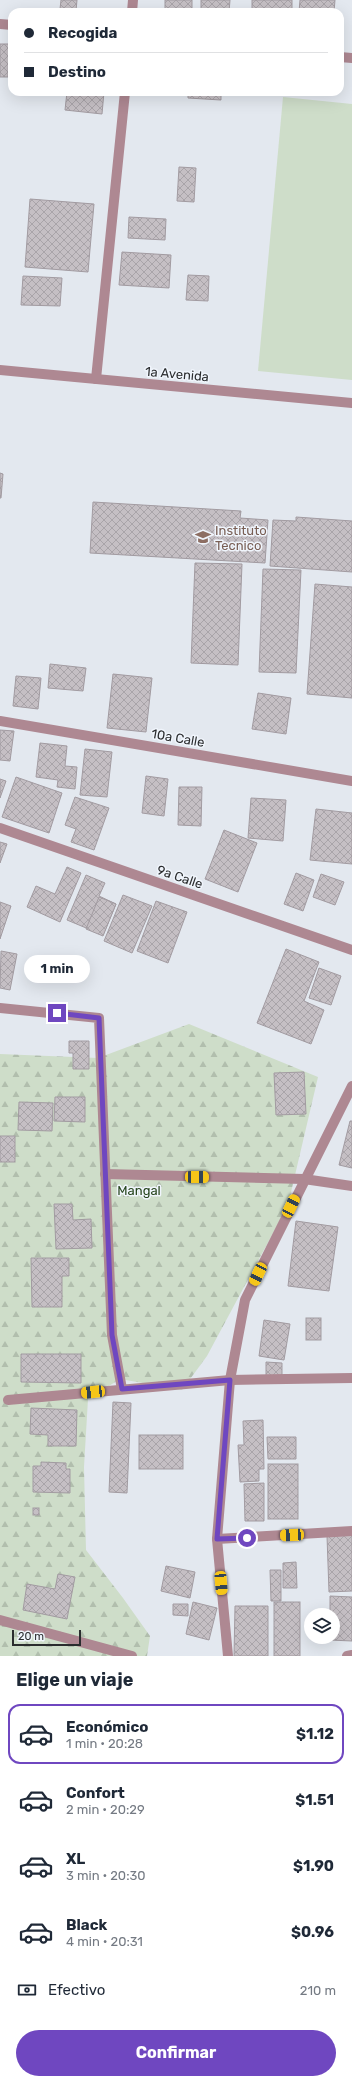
<!DOCTYPE html>
<html lang="es">
<head>
<meta charset="utf-8">
<style>
  :root { --surface:#fff; --page:#f6f6f7; --text:#1f2937; --muted:#747a83; --line:#e0e1e3; --accent:#6f47c0 }
  body { margin:0; font-family:Rubik,sans-serif; background:var(--page); color:var(--text); height:100vh; display:flex; flex-direction:column; font-size:15px; white-space:nowrap }
  * { box-sizing:border-box; margin:0 }
  p { font-size:13px; color:var(--muted) }
  .icon { flex:none; width:22px; height:22px; fill:none; stroke:currentColor; stroke-width:2; stroke-linecap:round; stroke-linejoin:round }
  .map { position:relative; height:1656px; overflow:hidden }
  .drawer { display:flex; flex-direction:column; background:var(--surface); flex:1 }
  .drawer>* { flex:none }
  .top-card { position:absolute; left:8px; top:8px; width:336px; height:88px; border-radius:12px; box-shadow:0 4px 16px #0002; display:grid; align-content:center; height:88px; padding:0 16px; background:var(--surface) }
  .tools { position:absolute; left:304px; top:1608px; display:grid; gap:8px }
  .tools a { display:grid; place-items:center; width:36px; height:36px; border-radius:50%; background:var(--surface); box-shadow:0 4px 16px #0002; font-size:20px }
  .scale { position:absolute; left:12px; bottom:10px; width:69px; box-sizing:border-box; padding-left:4px; border:2px solid #2a2c2e; border-top:0; font-size:11px; line-height:14px; white-space:nowrap; color:#2a2c2e; -webkit-text-stroke:3px #f0f5fc; paint-order:stroke }
  .end { position:absolute; width:18px; height:18px; margin:-9px; border:5px solid #6f47c0; background:#fff; box-shadow:0 0 0 2px #fff }
  .from { border-radius:50% }
  .bubble { position:absolute; height:28px; border-radius:14px; background:var(--surface); box-shadow:0 4px 16px #0002; font-size:13px; font-weight:700; line-height:28px; text-align:center }
  .car { position:absolute; width:12px; height:24px; margin:-12px -6px; border-radius:5px; box-shadow:0 0 3px 1px #0007; background:linear-gradient(#f5c518 24%,#345 0 40%,#f5c518 0 76%,#345 0 86%,#f5c518 0) }
  .top-card b { display:flex; align-items:center; gap:14px; height:38px; font-size:15px }
  .top-card b+b { border-top:1px solid var(--line) }
  .top-card i { width:10px; height:10px; background:var(--text) }
  ul { padding:0; list-style:none }
  li { display:flex; align-items:center; gap:12px; height:60px; margin:0 8px 6px; padding:0 8px; border:2px solid transparent; border-radius:12px }
  li div { flex:1 }
  li b { display:block; font-size:15px }
  li em { font-style:normal; font-weight:700 }
  li.selected { border-color:var(--accent) }
  li>.icon { width:36px; height:36px; stroke-width:1.5 }
  h2 { padding:0 16px; font-size:18px; line-height:48px }
  .pay { display:flex; align-items:center; gap:10px; height:44px; padding:0 16px; font-size:15px }
  .pay p { margin-inline-start:auto }
  .button { display:flex; gap:8px; margin-top:auto; padding:8px 16px }
  .button a { flex:1; height:46px; border-radius:24px; background:var(--accent); color:#fff; font-size:16px; font-weight:700; line-height:46px; text-align:center }
  .map>svg:first-child { display:block }
</style>
</head>
<body>
<div class="map">
<svg width="352" height="1656" viewBox="0 0 352 1656">
  <defs>
    <pattern id="forest-firs" width="22" height="20" patternUnits="userSpaceOnUse"><rect width="22" height="20" fill="#ceddc9"/><path d="M5 1l3.5 6h-7zM16 11l3.5 6h-7z" fill="#b1bead"/></pattern>
    <pattern id="building-cross-hatch" width="8" height="8" patternUnits="userSpaceOnUse"><rect width="8" height="8" fill="#c5bfc4"/><path d="M0 0l8 8M0 8l8-8" fill="none" stroke="#a9a4a9"/></pattern>
  </defs>
  <rect width="100%" height="100%" fill="#e3e8ef"/>
  <!-- forest -->
  <polygon fill="url(#forest-firs)" points="189,1024 318,1077 288,1205 207,1356 182,1390 120,1379 88,1399 84,1467 86,1550 123,1598 150,1636 147,1656 0,1656 0,1054 98,1058"/>
  <!-- garden -->
  <polygon fill="#ceddc9" points="283,97 352,104 352,380 258,371"/>
  <!-- building -->
  <g fill="url(#building-cross-hatch)" stroke="#a29ba1">
    <polygon points="61,0 77,0 76,11 60,9"/>
    <rect x="165" y="0" width="27" height="12"/>
    <polygon points="201,0 230,0 229,12 201,12"/>
    <polygon points="252,0 292,0 292,12 252,11"/>
    <polygon points="300,0 335,0 334,12 299,12"/>
    <polygon points="0,44 9,44 8,77 0,77"/>
    <polygon points="67,92 104,92 102,114 65,110"/>
    <polygon points="188,92 221,92 221,100 188,98"/>
    <polygon points="179,167 196,168 194,202 177,201"/>
    <polygon points="30,199 94,204 88,272 25,267"/>
    <polygon points="129,217 166,219 165,240 128,238"/>
    <polygon points="122,252 171,255 169,288 119,285"/>
    <polygon points="188,275 209,276 208,301 186,300"/>
    <polygon points="23,276 62,278 60,306 21,305"/>
    <polygon points="0,473 3,474 1,498 0,498"/>
    <polygon points="93,502 241,511 240,518 268,520 265,563 90,553"/>
    <polygon points="296,517 352,521 352,572 270,566 273,520 296,521"/>
    <polygon points="195,563 242,564 238,665 191,663"/>
    <polygon points="263,569 301,570 296,673 259,672"/>
    <polygon points="315,584 352,587 352,698 307,694"/>
    <polygon points="50,664 86,668 83,691 48,688"/>
    <polygon points="113,674 152,678 146,732 107,728"/>
    <polygon points="16,676 41,678 38,709 13,706"/>
    <polygon points="258,693 291,698 286,734 252,729"/>
    <polygon points="0,730 14,731 10,761 0,760"/>
    <polygon points="40,743 67,746 65,766 77,767 75,789 57,787 58,780 36,777"/>
    <polygon points="85,749 112,752 107,797 80,795"/>
    <polygon points="146,776 168,779 164,816 142,813"/>
    <polygon points="16,777 62,793 49,833 2,817"/>
    <polygon points="0,779 6,781 0,798"/>
    <polygon points="179,787 202,787 201,826 178,825"/>
    <polygon points="75,797 109,808 94,850 71,842 76,829 65,825"/>
    <polygon points="251,798 286,800 283,841 248,838"/>
    <polygon points="316,809 352,813 352,864 310,860"/>
    <polygon points="224,830 257,843 238,892 205,879"/>
    <polygon points="0,842 7,844 0,863"/>
    <polygon points="67,867 81,873 60,922 27,907 36,886 55,894"/>
    <polygon points="296,873 314,880 303,911 284,904"/>
    <polygon points="321,874 344,882 335,905 313,897"/>
    <polygon points="86,875 105,883 99,896 116,904 103,935 67,920"/>
    <polygon points="123,895 152,906 132,953 104,941"/>
    <polygon points="99,897 116,904 103,936 86,929"/>
    <polygon points="156,901 187,912 168,963 137,951"/>
    <polygon points="0,902 11,906 0,939"/>
    <polygon points="286,949 319,962 304,1001 324,1010 311,1044 257,1023"/>
    <polygon points="1,951 17,954 10,990 0,988"/>
    <polygon points="319,968 341,976 331,1005 309,998"/>
    <polygon points="69,1041 89,1041 89,1069 73,1069 73,1053 69,1053"/>
    <polygon points="304,1072 306,1114 276,1115 274,1073"/>
    <polygon points="55,1097 85,1097 85,1122 54,1121"/>
    <polygon points="19,1102 53,1103 52,1131 18,1130"/>
    <polygon points="350,1121 352,1121 352,1168 339,1165"/>
    <rect x="0" y="1136" width="15" height="26"/>
    <polygon points="54,1204 72,1204 73,1220 91,1219 92,1248 56,1249"/>
    <polygon points="296,1221 338,1227 329,1291 288,1286"/>
    <polygon points="31,1258 69,1258 69,1276 62,1276 62,1307 32,1307"/>
    <rect x="306" y="1318" width="15" height="22"/>
    <polygon points="264,1320 290,1324 284,1360 259,1356"/>
    <polygon points="21,1354 81,1354 81,1383 21,1382"/>
    <polygon points="266,1362 282,1363 282,1377 266,1377"/>
    <polygon points="113,1402 131,1403 127,1493 109,1492"/>
    <polygon points="31,1408 77,1410 76,1446 48,1446 48,1435 30,1434"/>
    <polygon points="263,1420 264,1469 259,1469 259,1481 240,1482 238,1445 244,1445 243,1421"/>
    <rect x="139" y="1435" width="44" height="34"/>
    <polygon points="267,1437 296,1437 296,1459 268,1459"/>
    <polygon points="41,1462 66,1463 66,1469 70,1469 70,1493 33,1492 33,1466 41,1466"/>
    <rect x="268" y="1464" width="30" height="55"/>
    <polygon points="264,1483 264,1521 245,1521 244,1484"/>
    <rect x="33" y="1508" width="6" height="7"/>
    <polygon points="352,1535 352,1591 329,1592 327,1536"/>
    <polygon points="296,1562 297,1588 283,1588 283,1563"/>
    <polygon points="166,1566 195,1572 190,1598 161,1591"/>
    <polygon points="270,1570 281,1570 281,1601 271,1601"/>
    <polygon points="58,1574 75,1577 67,1619 23,1610 27,1584 55,1589"/>
    <polygon points="330,1596 352,1597 352,1641 330,1640 330,1637 333,1637 333,1615 330,1615"/>
    <polygon points="193,1602 217,1608 209,1640 186,1634"/>
    <rect x="274" y="1602" width="26" height="54"/>
    <polygon points="173,1604 188,1604 188,1616 173,1615"/>
    <polygon points="235,1606 268,1606 268,1656 234,1656"/>
  </g>
  <g fill="none" stroke-linecap="round" stroke-linejoin="round">
    <!-- minor -->
    <g stroke="#ae8892" stroke-width="10">
      <polyline points="132,12 133,0"/>
      <polyline points="0,24 12,25"/>
      <polyline points="340,57 352,58"/>
      <polyline points="0,370 352,403"/>
      <polyline points="96,379 125,92"/>
      <polyline points="0,721 352,781"/>
      <polyline points="0,828 352,950"/>
      <polyline points="0,1008 99,1018 112,1335 122,1389"/>
      <polyline points="105,1174 304,1179 352,1186"/>
      <polyline points="8,1400 230,1380 352,1378"/>
      <polyline points="217,1539 230,1380 245,1300 352,1086"/>
      <polyline points="0,1620 132,1656"/>
      <polyline points="228,1656 217,1539 352,1531"/>
      <polyline points="347,1656 352,1655"/>
    </g>
  </g>
  <g fill="none" stroke-linecap="round" stroke-linejoin="round">
    <!-- route -->
    <polyline stroke="#6f47c0" stroke-width="5" points="57,1013 99,1018 112,1335 122,1389 230,1380 217,1539 247,1538"/>
  </g>
  <!-- icons -->
  <defs>
    <symbol id="school-bare" viewBox="-9 -9 18 18"><path d="M0-5L7-2L0 1L-7-2ZM-4 1L0 2.5L4 1V4Q0 6-4 4Z" fill="#8d6e63" stroke="#f0f5fc" stroke-width="2.5" paint-order="stroke"/></symbol>
  </defs>
  <g fill-rule="evenodd">
    <use href="#school-bare" x="192" y="526" width="22" height="22"/>
  </g>
  <g text-anchor="middle" dominant-baseline="central" stroke-width="3" stroke-linejoin="round" paint-order="stroke">
    <!-- street labels -->
    <g font-size="13" fill="#2a2c2e" stroke="#f0f5fc">
      <text transform="translate(177 374) rotate(5)">1a Avenida</text>
      <text transform="translate(178 738) rotate(10)">10a Calle</text>
      <text transform="translate(180 877) rotate(19)">9a Calle</text>
    </g>
    <!-- education labels -->
    <g font-size="13" fill="#785e54" stroke="#f0f5fc" text-anchor="start">
      <text x="215" y="530">Instituto<tspan x="215" dy="15">Tecnico</tspan></text>
    </g>
    <!-- park labels -->
    <g font-size="13" fill="#25441b" stroke="#f0f5fc">
      <text x="139" y="1190">Mangal</text>
    </g>
  </g>
</svg>
<div class="tools">
<a><svg class="icon" aria-label="layers" viewBox="0 0 24 24"><path d="M12 4l9 5-9 5-9-5zM3 14l9 5 9-5"/></svg></a>
</div>
<div class="scale">20 m</div>
<i class="end from" style="left:247px;top:1538px"></i>
<i class="end" style="left:57px;top:1013px"></i>
<div class="bubble" style="left:24px;top:955px;width:66px">1 min</div>
<i class="car" style="left:197px;top:1177px;rotate:91deg"></i>
<i class="car" style="left:291px;top:1206px;rotate:26deg"></i>
<i class="car" style="left:258px;top:1274px;rotate:206deg"></i>
<i class="car" style="left:93px;top:1392px;rotate:264deg"></i>
<i class="car" style="left:292px;top:1535px;rotate:267deg"></i>
<i class="car" style="left:221px;top:1583px;rotate:175deg"></i>
<div class="top-card">
<b><i class="from"></i>Recogida</b>
<b><i></i>Destino</b>
</div>
</div>
<section class="drawer">
<h2>Elige un viaje</h2>
<ul>
<li class="selected"><svg class="icon" aria-label="car" viewBox="0 0 24 24"><path d="M5 17H2v-5l4-1 3-4h7l3 4 3 1v5h-3M9 17h6M6 11h13"/><circle cx="7" cy="17" r="2"/><circle cx="17" cy="17" r="2"/></svg><div><b>Económico</b><p>1 min · 20:28</p></div><em>$1.12</em></li>
<li><svg class="icon" aria-label="car" viewBox="0 0 24 24"><path d="M5 17H2v-5l4-1 3-4h7l3 4 3 1v5h-3M9 17h6M6 11h13"/><circle cx="7" cy="17" r="2"/><circle cx="17" cy="17" r="2"/></svg><div><b>Confort</b><p>2 min · 20:29</p></div><em>$1.51</em></li>
<li><svg class="icon" aria-label="car" viewBox="0 0 24 24"><path d="M5 17H2v-5l4-1 3-4h7l3 4 3 1v5h-3M9 17h6M6 11h13"/><circle cx="7" cy="17" r="2"/><circle cx="17" cy="17" r="2"/></svg><div><b>XL</b><p>3 min · 20:30</p></div><em>$1.90</em></li>
<li><svg class="icon" aria-label="car" viewBox="0 0 24 24"><path d="M5 17H2v-5l4-1 3-4h7l3 4 3 1v5h-3M9 17h6M6 11h13"/><circle cx="7" cy="17" r="2"/><circle cx="17" cy="17" r="2"/></svg><div><b>Black</b><p>4 min · 20:31</p></div><em>$0.96</em></li>
</ul>
<div class="pay"><svg class="icon" aria-label="cash" viewBox="0 0 24 24"><path d="M3 7h18v10H3z"/><circle cx="12" cy="12" r="2"/></svg>Efectivo<p>210 m</p></div>
<div class="button"><a>Confirmar</a></div>
</section>
</body>
</html>
